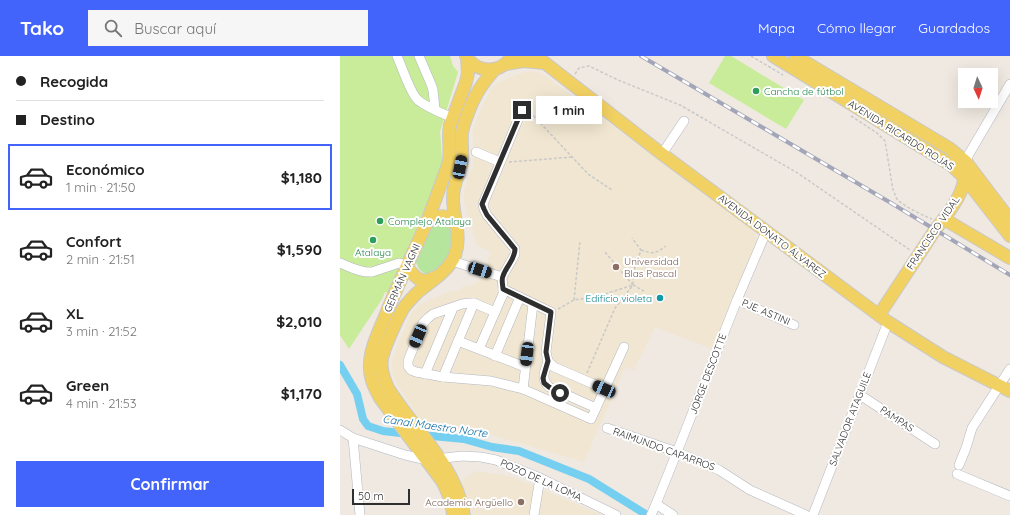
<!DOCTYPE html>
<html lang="es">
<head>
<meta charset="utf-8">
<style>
  :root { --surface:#fff; --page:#f6f6f6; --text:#222; --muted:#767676; --line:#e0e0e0; --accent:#4264fb }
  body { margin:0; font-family:Quicksand,sans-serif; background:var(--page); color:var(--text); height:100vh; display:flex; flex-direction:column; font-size:15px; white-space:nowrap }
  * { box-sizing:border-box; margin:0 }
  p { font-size:13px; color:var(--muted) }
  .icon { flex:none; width:22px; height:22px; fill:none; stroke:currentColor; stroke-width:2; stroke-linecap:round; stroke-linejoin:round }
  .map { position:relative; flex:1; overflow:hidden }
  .side { display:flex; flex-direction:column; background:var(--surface); width:340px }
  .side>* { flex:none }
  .banner { display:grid; align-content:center; height:88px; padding:0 16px; background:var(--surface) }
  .needle { width:26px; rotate:176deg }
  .tools { position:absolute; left:618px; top:12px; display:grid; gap:8px }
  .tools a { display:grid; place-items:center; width:40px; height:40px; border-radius:0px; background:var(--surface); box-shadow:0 4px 16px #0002; font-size:20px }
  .scale { position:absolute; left:12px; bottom:10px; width:58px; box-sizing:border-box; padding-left:4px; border:2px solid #2e2e2e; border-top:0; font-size:11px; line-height:14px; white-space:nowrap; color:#2e2e2e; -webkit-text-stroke:3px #fff; paint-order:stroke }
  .end { position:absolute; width:18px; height:18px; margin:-9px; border:5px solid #2e2e2e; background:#fff; box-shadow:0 0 0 2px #fff }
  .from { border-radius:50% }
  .bubble { position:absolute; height:28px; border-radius:0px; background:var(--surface); box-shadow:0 4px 16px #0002; font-size:13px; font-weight:800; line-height:28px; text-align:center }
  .car { position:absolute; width:12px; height:24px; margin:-12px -6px; border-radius:5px; box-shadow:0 0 3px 1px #0007; background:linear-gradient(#222 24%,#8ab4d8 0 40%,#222 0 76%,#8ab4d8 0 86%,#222 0) }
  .banner b { display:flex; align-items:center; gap:14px; height:38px; font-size:15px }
  .banner b+b { border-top:1px solid var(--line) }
  .banner i { width:10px; height:10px; background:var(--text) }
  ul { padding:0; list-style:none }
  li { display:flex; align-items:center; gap:12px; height:66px; margin:0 8px 6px; padding:0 8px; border:2px solid transparent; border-radius:0px }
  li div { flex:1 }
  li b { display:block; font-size:15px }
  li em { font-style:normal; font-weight:800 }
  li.on { border-color:var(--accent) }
  li>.icon { width:36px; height:36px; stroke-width:1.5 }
  .primary-button { display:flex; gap:8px; margin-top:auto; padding:8px 16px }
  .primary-button a { flex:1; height:46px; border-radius:0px; background:var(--accent); color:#fff; font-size:16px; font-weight:800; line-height:46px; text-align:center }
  header { display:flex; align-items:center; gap:24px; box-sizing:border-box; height:56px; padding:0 20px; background:var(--accent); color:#fff }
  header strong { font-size:19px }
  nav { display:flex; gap:22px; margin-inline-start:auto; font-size:14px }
  .search { width:280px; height:36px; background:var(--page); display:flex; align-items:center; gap:10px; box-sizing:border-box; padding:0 14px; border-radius:0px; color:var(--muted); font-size:15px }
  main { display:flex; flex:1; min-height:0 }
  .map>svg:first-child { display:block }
</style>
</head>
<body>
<header>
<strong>Tako</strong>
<div class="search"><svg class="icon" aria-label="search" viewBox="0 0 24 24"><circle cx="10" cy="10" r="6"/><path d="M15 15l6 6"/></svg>Buscar aquí</div>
<nav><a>Mapa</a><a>Cómo llegar</a><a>Guardados</a></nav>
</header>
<main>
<section class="side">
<div class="banner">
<b><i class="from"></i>Recogida</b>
<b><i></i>Destino</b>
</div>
<ul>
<li class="on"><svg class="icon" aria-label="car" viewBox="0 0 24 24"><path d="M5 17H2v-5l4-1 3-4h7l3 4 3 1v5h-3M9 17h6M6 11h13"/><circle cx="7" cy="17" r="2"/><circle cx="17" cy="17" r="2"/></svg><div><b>Económico</b><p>1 min · 21:50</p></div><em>$1,180</em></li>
<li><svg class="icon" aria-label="car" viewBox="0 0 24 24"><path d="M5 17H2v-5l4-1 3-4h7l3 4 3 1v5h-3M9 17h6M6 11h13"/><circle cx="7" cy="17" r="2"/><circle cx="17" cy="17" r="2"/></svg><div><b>Confort</b><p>2 min · 21:51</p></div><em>$1,590</em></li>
<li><svg class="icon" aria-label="car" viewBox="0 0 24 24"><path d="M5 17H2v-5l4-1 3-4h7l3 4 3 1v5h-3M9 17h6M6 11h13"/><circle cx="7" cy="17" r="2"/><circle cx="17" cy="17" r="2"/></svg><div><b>XL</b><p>3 min · 21:52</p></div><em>$2,010</em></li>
<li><svg class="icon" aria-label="car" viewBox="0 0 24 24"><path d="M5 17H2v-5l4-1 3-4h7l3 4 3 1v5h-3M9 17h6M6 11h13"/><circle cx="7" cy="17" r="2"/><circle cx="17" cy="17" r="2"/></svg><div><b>Green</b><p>4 min · 21:53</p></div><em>$1,170</em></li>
</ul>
<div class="primary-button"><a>Confirmar</a></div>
</section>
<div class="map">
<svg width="670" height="459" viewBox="0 0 670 459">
  <rect width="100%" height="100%" fill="#efe9e1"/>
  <!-- education -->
  <g fill="#f0e6d1">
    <polygon points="190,15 197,16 205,20 414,174 417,185 372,293 315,271 294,314 285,311 244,406 122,370 80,364 56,326 53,318 52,309 53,301 72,256 80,248 111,235 119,235 124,229 129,231 140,225 151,196 137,189 126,153 124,144 124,135 127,125 133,109 134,102 133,76 134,70 144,46 152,31 157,27 178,18"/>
    <polygon points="136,415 173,421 262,459 133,459 126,436 120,426"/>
  </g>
  <!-- green -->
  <polygon fill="#b6e59e" points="100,163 113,170 113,192 101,214 86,219 79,213 75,204 89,169"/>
  <!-- pitch -->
  <g fill="#c9ec9a">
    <polygon points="0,0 110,0 113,10 118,16 100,76 103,112 48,237 45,236 42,243 9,293 0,279"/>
    <polygon points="385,0 391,0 464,44 446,73 369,27"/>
  </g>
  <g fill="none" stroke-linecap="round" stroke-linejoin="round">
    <!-- canal -->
    <g stroke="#75cff0" stroke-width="8">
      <polyline points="0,309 17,338 23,363 28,370 43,375 69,378"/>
      <polyline points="81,379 124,383 152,391 179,395 249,423 307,459"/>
    </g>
    <defs>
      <g id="minor">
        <path d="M57,0C62,11 70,36 77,43C83,50 104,58 113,62"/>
        <polyline points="79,0 91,28 93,34 95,53"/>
        <polyline points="136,96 160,106"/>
        <polyline points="322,98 344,65"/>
        <polyline points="626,106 629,98 670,28"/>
        <polyline points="112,205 162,221"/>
        <path d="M0,207C10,211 21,217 32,216L59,207L62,208L67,211"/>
        <polyline points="163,233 211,256 206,296 208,305 214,311 265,333"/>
        <polyline points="397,244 454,269"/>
        <polyline points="155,256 134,247 129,247 122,248 93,258 88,262 83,267 68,305 68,310 71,314 76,316 103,321 151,325 183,333 251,363 284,291"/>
        <polyline points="118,285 185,311"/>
        <polyline points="139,293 163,238 163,233 162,221 173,202 175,198 175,193 147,159 144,153 143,148 182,54"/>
        <polyline points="155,300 180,241"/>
        <path d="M208,305C205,316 200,322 209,331L256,352"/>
        <polyline points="85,318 113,252"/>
        <polyline points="103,321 134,247"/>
        <polyline points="183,333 193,248"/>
        <polyline points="520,339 595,388"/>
        <polyline points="267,372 337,396 379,414 410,434 466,459"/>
        <polyline points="0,374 13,382 22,385 65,399 87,404 122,400 141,401 156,404 200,422 276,459"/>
        <polyline points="13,382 20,459"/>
        <polyline points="619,409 626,392 632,372 670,313"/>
        <polyline points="617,418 670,440"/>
        <polyline points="316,448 333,459"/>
        <polyline points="194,459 200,422"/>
        <polyline points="311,459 316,448 337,396 397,244 426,176"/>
        <polyline points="473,459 548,266"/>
      </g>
      <g id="major">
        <path d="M126,0C137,18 161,18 172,0"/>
        <polyline points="196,0 322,98 548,266 603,301 670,335"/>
        <polyline points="433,0 611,109 624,121 670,180"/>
        <polyline points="455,0 609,92 626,106 670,164"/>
        <polyline points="166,8 183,5 205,7"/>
        <polyline points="604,163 670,202"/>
        <path d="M86,166C97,159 107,156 116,169"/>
        <path d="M67,211C76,222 81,229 95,221"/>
        <path d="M539,259L595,174C604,163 620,142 623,129C624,124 625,120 625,116"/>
        <path d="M113,459C112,447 108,436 102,425L40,342C34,331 29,321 30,308C30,291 42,269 48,253C60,224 74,195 87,166C94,147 101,128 108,109C112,96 107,82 110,69L126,26L128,17L127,2"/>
        <path d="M124,459C116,409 74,374 48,332C44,323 40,313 42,303C43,294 59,258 65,250C68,246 73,241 77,237C91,225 108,216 115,199C122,180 113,161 113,142C113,127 120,118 122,104C123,95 121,86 122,77C123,69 126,63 128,57C135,38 142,28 155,13"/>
      </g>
    </defs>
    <!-- minor casing -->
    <use href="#minor" stroke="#b4b7c1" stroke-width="10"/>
    <!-- major casing -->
    <use href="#major" stroke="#c9c9c9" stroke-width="14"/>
    <!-- path -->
    <g stroke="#c9c9c9" stroke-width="1.5" stroke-dasharray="3 2" stroke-linecap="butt">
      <polyline points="411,0 443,19"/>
      <polyline points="235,18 239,12 249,10 278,24 340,49 456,116 570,194"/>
      <polyline points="190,56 248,118 272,134"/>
      <path d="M511,60L537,77L545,85L553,134C555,137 555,140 557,143C563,150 584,160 592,163"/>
      <polyline points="169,106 233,101"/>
      <path d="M301,194C315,198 314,198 326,190"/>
      <polyline points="293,229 304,235"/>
      <polyline points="234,244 240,185"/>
      <polyline points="218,253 234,244 259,240 293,229 293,217 301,194 292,182"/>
      <polyline points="247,317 275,252 293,229 264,195"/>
    </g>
    <!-- minor -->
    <use href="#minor" stroke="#fff" stroke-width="9"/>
    <!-- major -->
    <use href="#major" stroke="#f2d163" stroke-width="12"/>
    <defs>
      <polyline id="rail" points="301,0 551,147 670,219"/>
    </defs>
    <!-- rail casing -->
    <use href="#rail" stroke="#a3a6b8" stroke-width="4"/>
    <!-- rail -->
    <use href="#rail" stroke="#fff" stroke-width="2.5" stroke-dasharray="8" stroke-linecap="butt"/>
  </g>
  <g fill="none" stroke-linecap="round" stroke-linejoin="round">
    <!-- route -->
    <path stroke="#2e2e2e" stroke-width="5" d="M182,54L142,148L144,153L147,159L175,193C175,204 166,210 163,220C161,224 163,229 163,233L211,256L206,296L208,305L203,322L204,327L209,331L220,337"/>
  </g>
  <!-- markers -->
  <g fill="#2e9e5b" stroke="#fff" stroke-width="1.5">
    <circle cx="416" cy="35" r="4"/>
    <circle cx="40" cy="165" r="4"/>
    <circle cx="33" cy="184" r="4"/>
  </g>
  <g fill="#8d6e63" stroke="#fff" stroke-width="1.5">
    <circle cx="276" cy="211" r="4"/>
    <circle cx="181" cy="446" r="4"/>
  </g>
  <circle fill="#0f9aa8" stroke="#fff" stroke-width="1.5" cx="320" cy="242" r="4"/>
  <g text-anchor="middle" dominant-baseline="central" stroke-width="4" stroke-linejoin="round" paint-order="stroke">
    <!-- leisure labels -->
    <g font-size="10" fill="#27864d" stroke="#fff" text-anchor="start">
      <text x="424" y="35">Cancha de fútbol</text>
      <text x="48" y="165">Complejo Atalaya</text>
      <text x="33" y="196" text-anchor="middle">Atalaya</text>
    </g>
    <!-- street labels -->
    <g font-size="10" fill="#2e2e2e" stroke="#fff">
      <text transform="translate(561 79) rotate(32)">AVENIDA RICARDO ROJAS</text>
      <text transform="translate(593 177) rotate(-56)">FRANCISCO VIDAL</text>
      <text transform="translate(432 180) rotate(37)">AVENIDA DONATO ÁLVAREZ</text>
      <text transform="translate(62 222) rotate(-66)">GERMÁN VAGNI</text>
      <text transform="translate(426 256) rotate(23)">PJE. ASTINI</text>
      <text transform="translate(368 318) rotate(-69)">JORGE DESCOTTE</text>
      <text transform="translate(510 363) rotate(-69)">SALVADOR ATAGUILE</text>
      <text transform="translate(557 363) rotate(33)">PAMPAS</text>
      <text transform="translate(324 393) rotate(20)">RAIMUNDO CAPARROS</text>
      <text transform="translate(201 424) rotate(24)">POZO DE LA LOMA</text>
    </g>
    <!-- education labels -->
    <g font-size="10" fill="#785e54" stroke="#fff" text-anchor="start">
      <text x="284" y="205">Universidad<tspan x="284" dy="12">Blas Pascal</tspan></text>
      <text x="173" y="446" text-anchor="end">Academia Argüello</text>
    </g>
    <!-- culture labels -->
    <g font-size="10" fill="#0d838f" stroke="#fff" text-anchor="end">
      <text x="312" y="242">Edificio violeta</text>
    </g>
    <!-- water labels -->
    <g font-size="11" font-style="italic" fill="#0d6fa3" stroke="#fff">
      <text transform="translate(95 370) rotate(8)">Canal Maestro Norte</text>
    </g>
  </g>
</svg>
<div class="tools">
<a><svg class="needle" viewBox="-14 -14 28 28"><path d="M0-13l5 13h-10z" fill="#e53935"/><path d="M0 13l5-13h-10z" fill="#767676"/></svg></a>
</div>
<div class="scale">50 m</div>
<i class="end from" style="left:220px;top:337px"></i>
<i class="end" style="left:182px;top:54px"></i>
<div class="bubble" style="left:196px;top:40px;width:66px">1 min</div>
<i class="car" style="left:120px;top:111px;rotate:11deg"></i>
<i class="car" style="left:140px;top:214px;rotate:108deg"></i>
<i class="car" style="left:78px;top:280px;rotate:203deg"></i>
<i class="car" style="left:187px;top:298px;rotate:187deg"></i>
<i class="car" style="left:264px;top:333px;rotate:294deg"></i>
</div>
</main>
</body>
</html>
